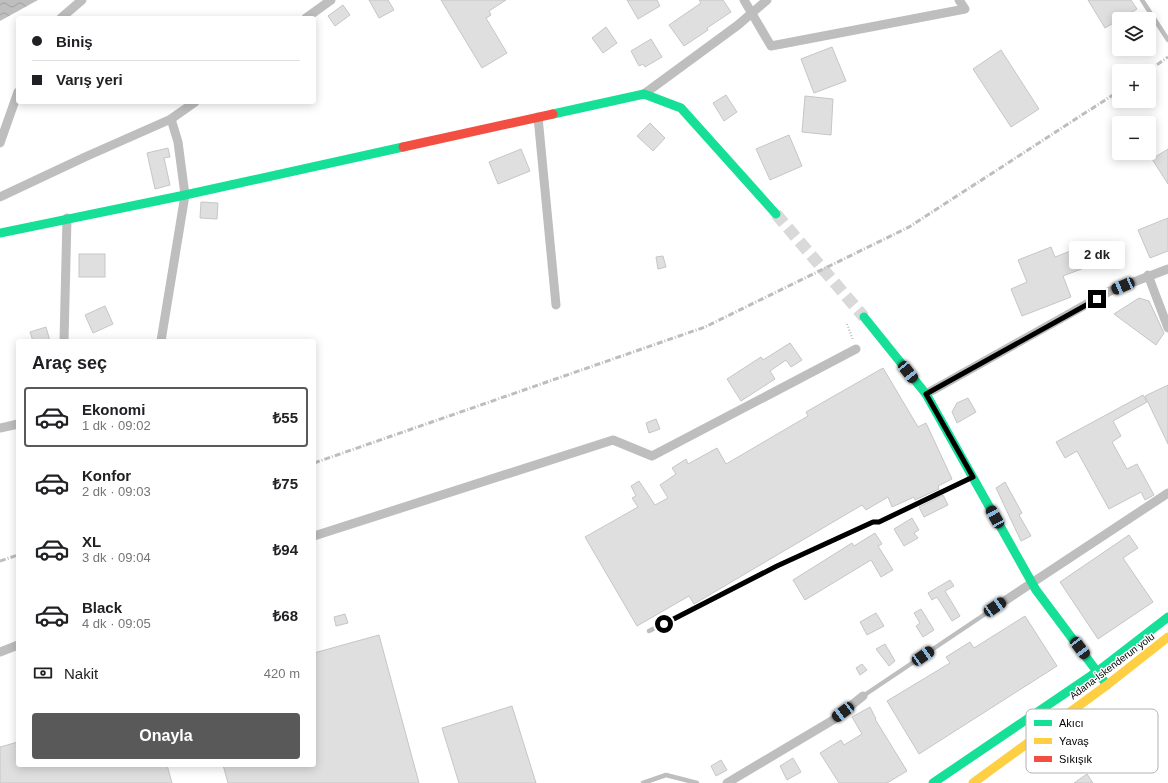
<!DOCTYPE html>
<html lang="tr">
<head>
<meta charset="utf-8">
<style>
  :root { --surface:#fff; --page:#f2f2f2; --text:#202124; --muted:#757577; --line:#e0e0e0; --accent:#595959 }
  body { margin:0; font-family:Arial,sans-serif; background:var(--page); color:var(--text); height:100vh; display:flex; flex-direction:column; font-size:15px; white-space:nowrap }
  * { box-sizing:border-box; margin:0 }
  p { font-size:13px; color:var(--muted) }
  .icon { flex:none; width:22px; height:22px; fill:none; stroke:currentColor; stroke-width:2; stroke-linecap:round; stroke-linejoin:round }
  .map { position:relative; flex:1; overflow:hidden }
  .side { position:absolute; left:16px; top:339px; width:300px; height:428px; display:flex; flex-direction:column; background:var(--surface); border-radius:4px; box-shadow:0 2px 10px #0003 }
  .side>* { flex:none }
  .top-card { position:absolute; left:16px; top:16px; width:300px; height:88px; border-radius:4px; box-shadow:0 2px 10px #0003; display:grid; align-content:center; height:88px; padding:0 16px; background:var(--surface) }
  .buttons { position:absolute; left:1112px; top:12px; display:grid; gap:8px }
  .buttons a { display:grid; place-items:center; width:44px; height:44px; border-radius:4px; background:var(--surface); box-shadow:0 2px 10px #0003; font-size:20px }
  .end { position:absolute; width:18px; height:18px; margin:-9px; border:5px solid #000; background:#fff; box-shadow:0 0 0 2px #fff }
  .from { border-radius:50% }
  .bubble { position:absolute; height:28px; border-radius:4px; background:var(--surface); box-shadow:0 2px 10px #0003; font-size:13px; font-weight:700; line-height:28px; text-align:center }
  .car { position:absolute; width:12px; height:24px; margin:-12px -6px; border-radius:5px; box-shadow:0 0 3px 1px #0007; background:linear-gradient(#222 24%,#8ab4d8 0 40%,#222 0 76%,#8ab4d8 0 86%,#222 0) }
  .top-card b { display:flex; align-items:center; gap:14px; height:38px; font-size:15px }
  .top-card b+b { border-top:1px solid var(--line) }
  .top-card i { width:10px; height:10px; background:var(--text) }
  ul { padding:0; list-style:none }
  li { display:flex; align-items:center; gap:12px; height:60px; margin:0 8px 6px; padding:0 8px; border:2px solid transparent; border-radius:4px }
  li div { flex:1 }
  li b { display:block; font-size:15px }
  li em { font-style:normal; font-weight:700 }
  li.active { border-color:var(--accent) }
  li>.icon { width:36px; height:36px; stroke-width:1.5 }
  h2 { padding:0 16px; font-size:18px; line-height:48px }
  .pay { display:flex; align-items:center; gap:10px; height:44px; padding:0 16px; font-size:15px }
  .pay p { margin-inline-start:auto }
  .cta { display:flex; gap:8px; margin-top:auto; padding:8px 16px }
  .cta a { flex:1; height:46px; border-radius:4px; background:var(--accent); color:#fff; font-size:16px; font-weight:700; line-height:46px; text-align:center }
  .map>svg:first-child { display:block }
</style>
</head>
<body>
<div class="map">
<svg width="1168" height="783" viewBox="0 0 1168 783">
  <defs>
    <pattern id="water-waves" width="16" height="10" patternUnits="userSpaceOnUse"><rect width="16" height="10" fill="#bebebe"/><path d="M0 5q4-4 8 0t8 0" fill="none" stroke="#a2a2a2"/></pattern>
  </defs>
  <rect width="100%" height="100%" fill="#fff"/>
  <!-- water -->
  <polygon fill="url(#water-waves)" points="0,0 38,0 0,21"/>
  <!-- building -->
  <g fill="#dfdfdf" stroke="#c6c6c6">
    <polygon points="369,0 388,0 394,10 379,18"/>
    <polygon points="441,0 506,0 489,11 491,15 486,18 507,53 482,68"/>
    <polygon points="627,0 657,0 660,6 638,19"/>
    <polygon points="699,0 723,0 731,12 707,28 708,30 684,46 669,25 701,3"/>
    <polygon points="1088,0 1131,0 1137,9 1105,28"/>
    <polygon points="343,5 350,15 335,26 328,16"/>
    <polygon points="606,27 617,43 603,53 592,38"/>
    <polygon points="651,39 662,57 645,67 643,64 639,66 631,51"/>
    <polygon points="832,47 846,81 814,93 801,59"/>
    <polygon points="1001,50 1039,109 1011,127 973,69"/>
    <polygon points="726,95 737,112 724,121 713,103"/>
    <polygon points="805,96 833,99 831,135 802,132"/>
    <polygon points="650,123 665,138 653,151 637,136"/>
    <polygon points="789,135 802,166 770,180 756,149"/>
    <polygon points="168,148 170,157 164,158 170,185 155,189 147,153"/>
    <polygon points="521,149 530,171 498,184 489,162"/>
    <polygon points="1168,149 1168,184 1152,159"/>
    <polygon points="201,202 218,203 217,219 200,218"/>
    <polygon points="1168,218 1168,251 1150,258 1138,230"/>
    <polygon points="1051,247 1055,257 1076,249 1084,268 1063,276 1071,297 1022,316 1011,289 1027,282 1018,260"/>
    <rect x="79" y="254" width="26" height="23"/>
    <polygon points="663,256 666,267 658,269 656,257"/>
    <polygon points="1139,298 1149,301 1164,333 1156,345 1114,314"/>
    <polygon points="105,306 113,324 93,333 85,315"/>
    <polygon points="46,327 50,341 33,341 30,332"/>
    <polygon points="790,343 802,360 791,367 786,360 770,371 775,379 741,401 727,379 761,357 763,360"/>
    <polygon points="883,368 918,427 926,423 952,479 938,486 939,489 915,500 914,497 892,507 888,497 866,510 862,505 694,604 689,596 637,626 585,537 638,507 632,498 636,496 631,486 639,481 655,505 668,498 660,485 676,474 672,468 686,459 688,464 717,448 726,464 808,416 806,412"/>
    <polygon points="1168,385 1168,444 1145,396"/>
    <polygon points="1143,395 1147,402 1113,421 1121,436 1112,442 1127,469 1137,464 1154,495 1145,500 1141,492 1109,509 1077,451 1065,458 1056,442"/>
    <polygon points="968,398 976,412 957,423 952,412 957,403"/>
    <polygon points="656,419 660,429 649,433 646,423"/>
    <polygon points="1005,482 1022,513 1019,515 1031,536 1021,541 996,488"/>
    <polygon points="943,495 948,505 924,517 919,507"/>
    <polygon points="912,518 919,530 914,533 918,538 904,546 894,529"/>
    <polygon points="875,533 882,544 878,546 893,570 881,577 871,560 805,600 793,580 852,543 854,546"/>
    <polygon points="1129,535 1138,548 1123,558 1153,602 1098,639 1060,582"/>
    <polygon points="950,580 954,586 945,591 960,616 952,621 937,597 932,600 928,593"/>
    <polygon points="921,609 934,630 923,637 916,626 920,623 914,613"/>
    <polygon points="876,613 884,626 867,635 860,622"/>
    <polygon points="345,614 348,623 336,626 334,617"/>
    <polygon points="1025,616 1057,666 919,754 887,701 950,663 946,657 970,642 974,648"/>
    <polygon points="379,635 419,783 228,783 223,765 314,765 314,653"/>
    <polygon points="885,644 895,661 889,666 876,649"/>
    <polygon points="862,664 867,670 860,675 856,668"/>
    <polygon points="512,706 536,783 459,783 442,728"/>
    <polygon points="870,707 876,719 875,719 907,771 887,783 839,783 820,753 841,740 844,745 862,734 852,717"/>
    <polygon points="18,742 18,765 167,765 172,783 0,783 0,747"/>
    <polygon points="793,758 801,772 787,780 780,766"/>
    <polygon points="721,760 727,770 716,776 711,766"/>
    <polygon points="1087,774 1093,783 1074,783"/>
  </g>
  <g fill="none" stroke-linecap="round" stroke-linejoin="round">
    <!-- secondary-tunnel -->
    <polyline stroke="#d9d9d9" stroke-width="12" stroke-dasharray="12 6" stroke-linecap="butt" points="776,214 864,317"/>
    <!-- path -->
    <polyline stroke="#b9b9b9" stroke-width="2" stroke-dasharray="1 2" stroke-linecap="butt" points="847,324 853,340"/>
    <!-- lane -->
    <g stroke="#bebebe" stroke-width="4.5">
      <polyline points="1142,0 1168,40"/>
      <polyline points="649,631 777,566 873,522 879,522 972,477"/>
      <polyline points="863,696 1006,600"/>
      <polyline points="643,783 666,775 697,783"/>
    </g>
    <!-- street -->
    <g stroke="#bebebe" stroke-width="9">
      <polyline points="744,0 771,46 965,9 959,0"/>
      <polyline points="61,18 82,0"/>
      <polyline points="306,18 331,0"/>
      <polyline points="644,94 738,25 767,0"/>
      <polyline points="538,117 556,305"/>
      <polyline points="0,143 18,92"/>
      <polyline points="0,197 85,157 171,119 195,102"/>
      <polyline points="1148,275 1168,328"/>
      <polyline points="64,341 67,218"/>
      <polyline points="161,341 185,195 178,142 171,119"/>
      <polyline points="926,394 1110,291 1168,269"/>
      <polyline points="0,428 18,424"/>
      <polyline points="314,536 613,440 652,456 856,349"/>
      <polyline points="1006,600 1168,493"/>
      <polyline points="0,652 18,645"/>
      <polyline points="727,783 833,720 863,696"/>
    </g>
    <!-- fast -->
    <g stroke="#16e098" stroke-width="9">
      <polyline points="553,114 644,94 681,108 776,214"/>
      <polyline points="0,233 185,195 403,147"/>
      <polyline points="864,317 926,394 1036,590 1107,685"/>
      <polyline points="933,783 1098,671 1168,617"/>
    </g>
    <!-- slow -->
    <polyline stroke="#ffcf43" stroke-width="9" points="973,783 1107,685 1168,637"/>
    <!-- jam -->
    <polyline stroke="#f24e42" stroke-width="9" points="403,147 553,114"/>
    <!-- rail -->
    <g stroke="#bebebe" stroke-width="3" stroke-dasharray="6 2 1 2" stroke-linecap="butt">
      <polyline points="1148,71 1168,57"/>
      <polyline points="314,463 705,327 909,227 1119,91"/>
      <polyline points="0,561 18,555"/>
    </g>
  </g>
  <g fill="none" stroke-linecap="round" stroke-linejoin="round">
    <!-- route -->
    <polyline stroke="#000" stroke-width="5" points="664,624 777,566 873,522 879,522 973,477 926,394 1097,299"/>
  </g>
  <g text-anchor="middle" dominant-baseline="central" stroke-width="3" stroke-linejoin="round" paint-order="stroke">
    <!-- street labels -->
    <g font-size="10" fill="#000" stroke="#fff">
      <text transform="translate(1112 666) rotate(-37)">Adana-İskenderun yolu</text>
    </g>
  </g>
  <!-- legend -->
  <rect x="1026" y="709" width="132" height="64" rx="6" fill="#fff" stroke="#b2b2b2" stroke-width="1"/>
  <rect x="1034" y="720" width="18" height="6" fill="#16e098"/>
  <rect x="1034" y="738" width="18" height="6" fill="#ffcf43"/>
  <rect x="1034" y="756" width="18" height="6" fill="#f24e42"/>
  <g font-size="11" fill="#000">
    <text x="1059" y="727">Akıcı</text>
    <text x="1059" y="745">Yavaş</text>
    <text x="1059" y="763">Sıkışık</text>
  </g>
</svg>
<div class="buttons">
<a><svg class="icon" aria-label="layers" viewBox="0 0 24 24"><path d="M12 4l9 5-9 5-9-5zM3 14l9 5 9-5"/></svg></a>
<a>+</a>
<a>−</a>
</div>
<i class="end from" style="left:664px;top:624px"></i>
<i class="end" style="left:1097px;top:299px"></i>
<div class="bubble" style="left:1069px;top:241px;width:56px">2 dk</div>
<i class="car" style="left:1123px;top:286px;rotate:247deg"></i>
<i class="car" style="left:908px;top:372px;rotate:142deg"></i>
<i class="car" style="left:995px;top:517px;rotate:331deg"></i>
<i class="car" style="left:995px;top:607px;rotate:56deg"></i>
<i class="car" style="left:1080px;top:648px;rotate:143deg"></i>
<i class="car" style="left:923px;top:656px;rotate:56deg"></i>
<i class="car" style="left:843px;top:712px;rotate:233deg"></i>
<div class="top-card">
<b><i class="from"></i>Biniş</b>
<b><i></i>Varış yeri</b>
</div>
<section class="side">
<h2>Araç seç</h2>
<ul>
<li class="active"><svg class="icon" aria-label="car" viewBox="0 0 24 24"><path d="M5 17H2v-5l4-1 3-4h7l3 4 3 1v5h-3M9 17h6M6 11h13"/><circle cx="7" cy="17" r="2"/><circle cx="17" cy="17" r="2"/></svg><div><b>Ekonomi</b><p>1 dk · 09:02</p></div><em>₺55</em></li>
<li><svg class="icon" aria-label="car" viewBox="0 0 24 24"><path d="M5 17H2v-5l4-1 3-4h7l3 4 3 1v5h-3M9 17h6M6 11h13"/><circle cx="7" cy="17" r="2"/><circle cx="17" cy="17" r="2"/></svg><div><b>Konfor</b><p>2 dk · 09:03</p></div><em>₺75</em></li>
<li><svg class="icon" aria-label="car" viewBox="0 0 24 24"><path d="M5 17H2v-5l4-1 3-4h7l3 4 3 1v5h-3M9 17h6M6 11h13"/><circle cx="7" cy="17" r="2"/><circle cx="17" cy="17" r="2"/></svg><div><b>XL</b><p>3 dk · 09:04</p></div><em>₺94</em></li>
<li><svg class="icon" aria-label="car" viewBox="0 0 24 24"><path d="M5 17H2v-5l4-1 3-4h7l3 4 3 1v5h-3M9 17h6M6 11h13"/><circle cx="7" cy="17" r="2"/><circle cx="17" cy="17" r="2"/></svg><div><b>Black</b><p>4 dk · 09:05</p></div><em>₺68</em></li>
</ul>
<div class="pay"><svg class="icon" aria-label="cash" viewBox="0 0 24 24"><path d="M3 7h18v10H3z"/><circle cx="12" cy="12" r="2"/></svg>Nakit<p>420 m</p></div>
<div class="cta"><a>Onayla</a></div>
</section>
</div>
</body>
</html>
